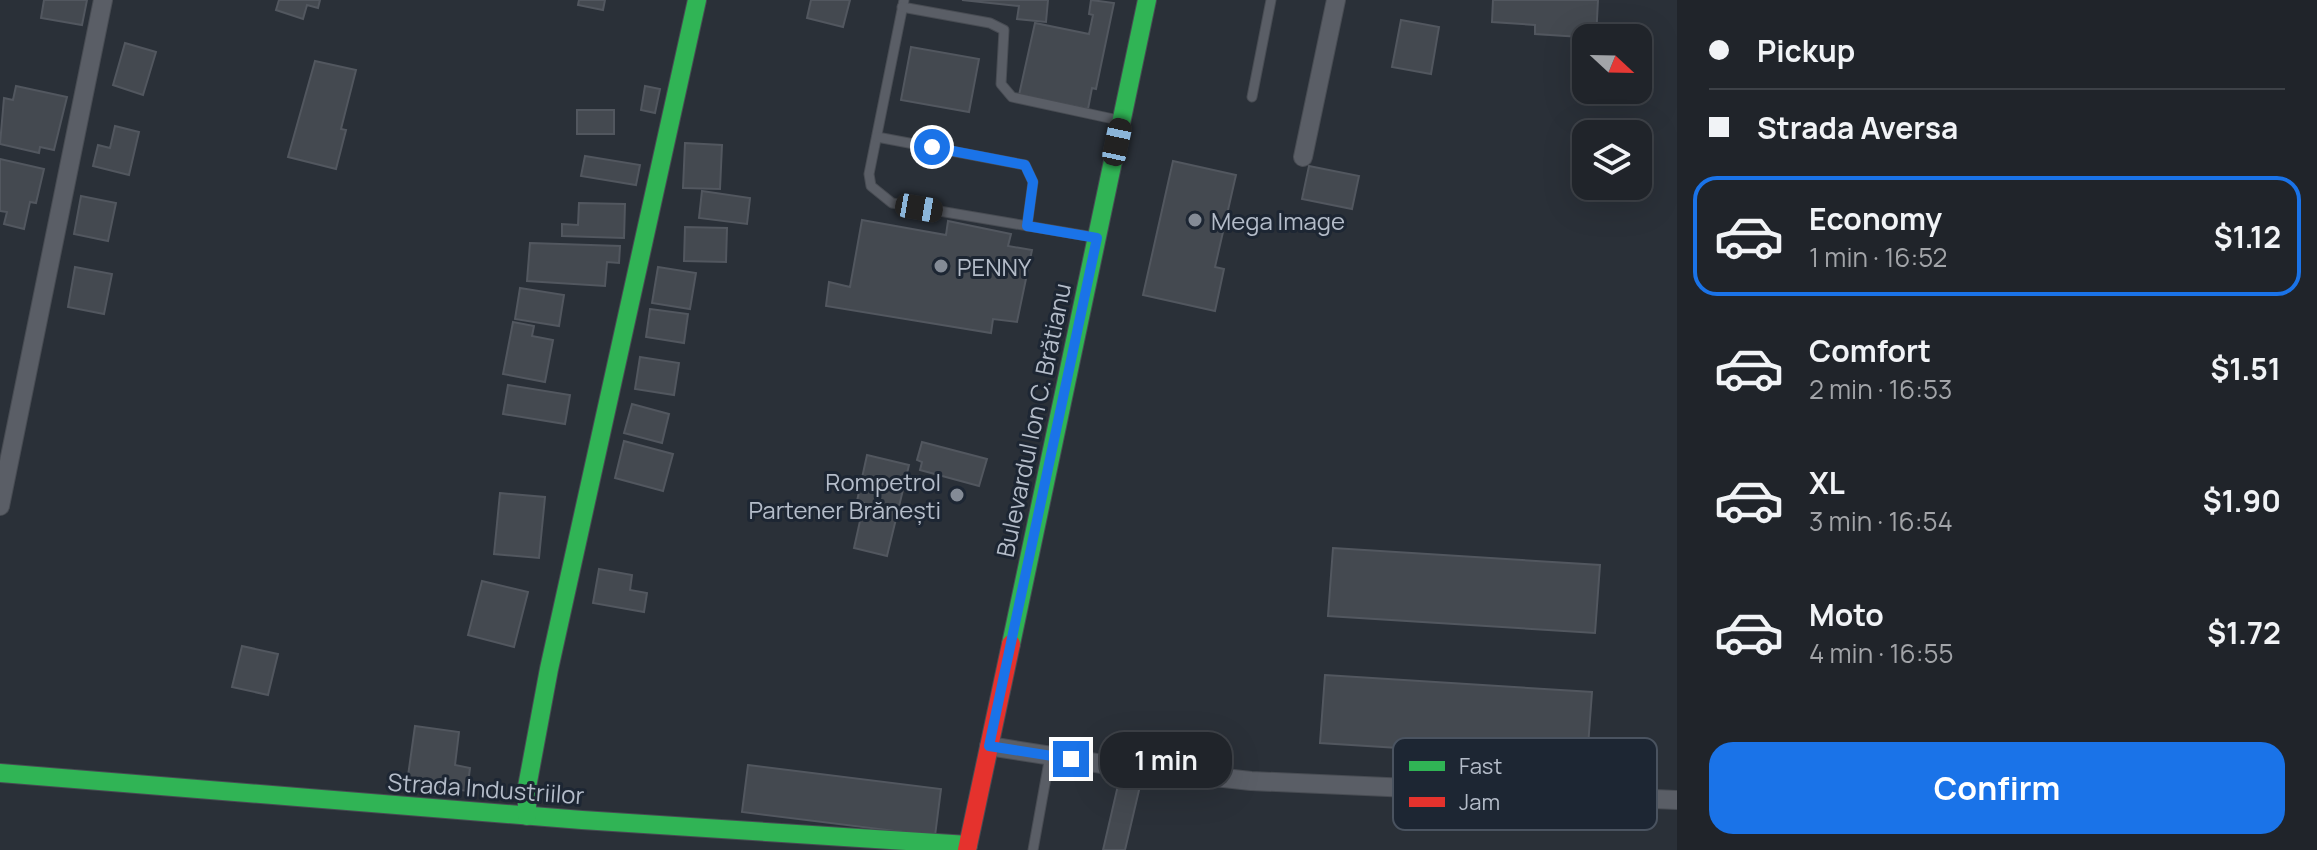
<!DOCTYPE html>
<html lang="en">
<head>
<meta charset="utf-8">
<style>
  :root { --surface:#20242a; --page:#282c32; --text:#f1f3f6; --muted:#a2a4a8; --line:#3d4147; --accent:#1a73e8 }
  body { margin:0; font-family:Manrope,sans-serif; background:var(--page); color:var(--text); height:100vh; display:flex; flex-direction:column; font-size:30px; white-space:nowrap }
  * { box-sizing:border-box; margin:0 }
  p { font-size:26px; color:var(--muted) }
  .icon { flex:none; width:44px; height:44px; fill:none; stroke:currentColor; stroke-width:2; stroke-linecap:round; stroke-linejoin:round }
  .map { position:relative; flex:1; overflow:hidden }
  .side { display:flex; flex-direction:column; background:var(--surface); width:640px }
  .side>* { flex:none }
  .top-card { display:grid; align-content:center; height:176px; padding:0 32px; background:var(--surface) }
  .needle { width:52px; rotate:112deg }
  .fabs { position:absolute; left:1572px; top:24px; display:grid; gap:16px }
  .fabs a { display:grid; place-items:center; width:80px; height:80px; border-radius:16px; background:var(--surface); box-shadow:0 8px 32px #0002,0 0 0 2px var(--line); font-size:40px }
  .end { position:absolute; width:36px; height:36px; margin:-18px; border:10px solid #1a73e8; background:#fff; box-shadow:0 0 0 4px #fff }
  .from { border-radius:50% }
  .bubble { position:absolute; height:56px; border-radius:24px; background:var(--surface); box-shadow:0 8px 32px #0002,0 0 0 2px var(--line); font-size:26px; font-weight:700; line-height:56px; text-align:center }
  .car { position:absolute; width:24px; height:48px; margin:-24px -12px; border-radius:10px; box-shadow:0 0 6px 2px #0007; background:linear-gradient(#222 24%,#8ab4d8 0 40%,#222 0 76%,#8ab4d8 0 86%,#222 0) }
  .top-card b { display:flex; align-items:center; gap:28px; height:76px; font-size:30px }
  .top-card b+b { border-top:2px solid var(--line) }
  .top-card i { width:20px; height:20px; background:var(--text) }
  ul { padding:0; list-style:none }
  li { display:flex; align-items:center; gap:24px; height:120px; margin:0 16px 12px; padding:0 16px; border:4px solid transparent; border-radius:24px }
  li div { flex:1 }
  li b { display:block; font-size:30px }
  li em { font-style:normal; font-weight:700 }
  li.selected { border-color:var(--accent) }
  li>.icon { width:72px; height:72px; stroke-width:1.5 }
  .action { display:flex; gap:16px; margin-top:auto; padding:16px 32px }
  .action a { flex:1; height:92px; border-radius:24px; background:var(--accent); color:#fff; font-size:32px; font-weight:700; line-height:92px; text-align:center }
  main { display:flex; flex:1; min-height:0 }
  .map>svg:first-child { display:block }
</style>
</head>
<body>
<main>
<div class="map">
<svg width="1677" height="850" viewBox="0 0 1677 850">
  <rect width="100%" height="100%" fill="#2a3038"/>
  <!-- building -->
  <g fill="#444950" stroke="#52575f" stroke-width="2">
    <polygon points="44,0 87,0 82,25 41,18"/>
    <polygon points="279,0 320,0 318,8 307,5 303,19 276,10"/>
    <polygon points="579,0 605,0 603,10 578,5"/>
    <polygon points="811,0 850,0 843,27 807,18"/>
    <polygon points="962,0 1048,0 1046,22 1017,19 1019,6"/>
    <polygon points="1091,0 1114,3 1096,89 1092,88 1088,109 1019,95 1035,23 1089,34 1093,15 1089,14"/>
    <polygon points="1493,0 1598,0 1596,38 1535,34 1535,25 1492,22"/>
    <polygon points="1401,20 1439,27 1431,74 1392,67"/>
    <polygon points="125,43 156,52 143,95 113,85"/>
    <polygon points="911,47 979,59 969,112 901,100"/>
    <polygon points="315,61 356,70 341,129 346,130 336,169 288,157"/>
    <polygon points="16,86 67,97 54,150 40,147 39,153 0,144 4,98 13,100"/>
    <polygon points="645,86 660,89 655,113 641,110"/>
    <rect x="577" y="110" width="37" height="24"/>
    <polygon points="115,126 139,132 129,175 93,166 98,145 110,148"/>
    <polygon points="685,143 722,145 720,189 683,188"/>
    <polygon points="585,156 640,165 636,185 581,176"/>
    <polygon points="0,159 44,169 36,203 30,202 24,229 4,224 7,212 0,211"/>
    <polygon points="1173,161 1236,175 1215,267 1224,269 1215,311 1143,295"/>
    <polygon points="1309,166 1359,176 1352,209 1302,199"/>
    <polygon points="702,191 750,198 747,224 699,218"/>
    <polygon points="81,196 116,203 108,241 74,234"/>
    <polygon points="579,203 625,204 624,238 562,236 562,224 578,225"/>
    <polygon points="862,220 946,235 948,221 1011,234 1008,246 1032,250 1017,322 993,319 991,333 826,306 829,282 850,287"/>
    <polygon points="685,227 727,228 726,262 684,261"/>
    <polygon points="530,243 620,246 619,263 607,262 605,286 527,281"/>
    <polygon points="75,267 112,274 104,314 68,307"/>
    <polygon points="658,267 696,273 690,309 652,303"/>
    <polygon points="520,288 564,295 559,326 515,319"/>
    <polygon points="650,309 688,314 684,343 646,337"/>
    <polygon points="513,322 534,326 532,336 553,340 545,382 503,374"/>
    <polygon points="640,357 679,363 674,395 635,389"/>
    <polygon points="508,385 570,395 565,424 503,414"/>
    <polygon points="632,404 669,414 662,443 624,433"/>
    <polygon points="624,441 673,454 663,491 615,478"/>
    <polygon points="922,442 987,459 979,486 920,470 922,462 917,460"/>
    <polygon points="867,455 909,465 887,556 854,548 864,503 857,501"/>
    <polygon points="500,493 545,497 539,558 494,554"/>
    <polygon points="1333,548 1600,565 1595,633 1328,616"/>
    <polygon points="599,569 632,575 630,590 647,593 644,612 593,603"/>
    <polygon points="482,581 528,592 514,647 468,635"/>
    <polygon points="242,646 278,654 268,695 232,687"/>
    <polygon points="1325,675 1592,692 1587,760 1320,743"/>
    <polygon points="415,726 459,732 455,765 470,768 467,791 407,783"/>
    <polygon points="748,765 941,789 935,836 742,812"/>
    <polygon points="1119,781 1140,786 1125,850 1103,850"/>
  </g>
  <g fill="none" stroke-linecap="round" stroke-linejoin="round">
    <defs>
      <g id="lane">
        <polyline points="904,0 869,174 871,186 892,203 1093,237"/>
        <polyline points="902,7 990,23 1004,30 1001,84 1012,97 1118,120"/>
        <polyline points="1252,97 1271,0"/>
        <polyline points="877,137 1025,165 1033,182 1027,226"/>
        <polyline points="1033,850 1050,756"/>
      </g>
      <g id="street">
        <polyline points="1303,157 1336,0"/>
        <polyline points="0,506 103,0"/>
        <polyline points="989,746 1115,766 1251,781 1677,800"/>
      </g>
      <g id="fast">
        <polyline points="1011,644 1147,0"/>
        <polyline points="0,773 582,820 968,845"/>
        <polyline points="527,816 527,787 549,669 697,0"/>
      </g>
      <polyline id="jam" points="967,850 1011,644"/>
    </defs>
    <!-- lane casing -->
    <use href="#lane" stroke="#484c53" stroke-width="11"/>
    <!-- street casing -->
    <use href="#street" stroke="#484c53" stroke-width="20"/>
    <!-- fast casing -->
    <use href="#fast" stroke="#484c53" stroke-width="20"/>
    <!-- jam casing -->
    <use href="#jam" stroke="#484c53" stroke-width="20"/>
    <!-- lane -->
    <use href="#lane" stroke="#5a5e66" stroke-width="9"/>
    <!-- street -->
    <use href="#street" stroke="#5a5e66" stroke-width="18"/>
    <!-- fast -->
    <use href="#fast" stroke="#30b455" stroke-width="18"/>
    <!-- jam -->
    <use href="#jam" stroke="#e5322d" stroke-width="18"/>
  </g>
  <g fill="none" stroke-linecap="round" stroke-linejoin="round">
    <!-- route -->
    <polyline stroke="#1a73e8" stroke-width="10" points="932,147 1025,165 1033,182 1027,226 1097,238 989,746 1071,759"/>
  </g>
  <!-- markers -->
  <g fill="#848b96" stroke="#1d2633" stroke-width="3">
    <circle cx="1195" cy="220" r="8"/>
    <circle cx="941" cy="266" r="8"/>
    <circle cx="957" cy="495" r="8"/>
  </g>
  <g text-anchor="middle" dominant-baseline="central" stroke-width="6" stroke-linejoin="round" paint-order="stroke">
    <!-- poi labels -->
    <g font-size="24" fill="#b4bcc9" stroke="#1d2633" text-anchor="start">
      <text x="1211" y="220">Mega Image</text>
      <text x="957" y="266">PENNY</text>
      <text x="941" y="481" text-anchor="end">Rompetrol<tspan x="941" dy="28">Partener Brănești</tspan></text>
    </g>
    <!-- street labels -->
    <g font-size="24" fill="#b4bcc9" stroke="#1d2633">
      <text transform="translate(1033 420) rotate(-78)">Bulevardul Ion C. Brătianu</text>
      <text transform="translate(486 788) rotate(4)">Strada Industriilor</text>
    </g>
  </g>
  <!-- legend -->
  <rect x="1393" y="738" width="264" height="92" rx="12" fill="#1d2633" stroke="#4a5360" stroke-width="2"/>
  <rect x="1409" y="761" width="36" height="10" fill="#30b455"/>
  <rect x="1409" y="797" width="36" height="10" fill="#e5322d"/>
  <g font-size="22" fill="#b4bcc9">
    <text x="1459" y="774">Fast</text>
    <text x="1459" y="810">Jam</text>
  </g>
</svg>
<div class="fabs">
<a><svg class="needle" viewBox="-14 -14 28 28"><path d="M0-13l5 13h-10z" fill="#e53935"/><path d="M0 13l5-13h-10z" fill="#a2a4a8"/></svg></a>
<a><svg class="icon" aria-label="layers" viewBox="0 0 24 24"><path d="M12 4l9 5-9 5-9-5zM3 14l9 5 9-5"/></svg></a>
</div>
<i class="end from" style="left:932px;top:147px"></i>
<i class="end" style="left:1071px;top:759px"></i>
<div class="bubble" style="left:1100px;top:732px;width:132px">1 min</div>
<i class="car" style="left:1117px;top:142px;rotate:12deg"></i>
<i class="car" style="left:919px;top:208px;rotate:100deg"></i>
</div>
<section class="side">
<div class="top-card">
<b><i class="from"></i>Pickup</b>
<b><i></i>Strada Aversa</b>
</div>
<ul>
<li class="selected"><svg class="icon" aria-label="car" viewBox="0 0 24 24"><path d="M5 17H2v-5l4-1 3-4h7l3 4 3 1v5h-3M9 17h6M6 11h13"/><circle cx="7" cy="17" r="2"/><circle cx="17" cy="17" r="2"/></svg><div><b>Economy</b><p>1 min · 16:52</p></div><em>$1.12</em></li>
<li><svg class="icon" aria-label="car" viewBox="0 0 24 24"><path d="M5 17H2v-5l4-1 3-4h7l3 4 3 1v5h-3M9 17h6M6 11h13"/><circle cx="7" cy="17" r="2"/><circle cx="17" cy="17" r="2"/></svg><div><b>Comfort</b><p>2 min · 16:53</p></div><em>$1.51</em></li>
<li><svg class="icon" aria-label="car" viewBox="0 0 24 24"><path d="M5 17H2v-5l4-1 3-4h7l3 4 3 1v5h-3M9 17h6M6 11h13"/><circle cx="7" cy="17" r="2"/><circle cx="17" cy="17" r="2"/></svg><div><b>XL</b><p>3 min · 16:54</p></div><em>$1.90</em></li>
<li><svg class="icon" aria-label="car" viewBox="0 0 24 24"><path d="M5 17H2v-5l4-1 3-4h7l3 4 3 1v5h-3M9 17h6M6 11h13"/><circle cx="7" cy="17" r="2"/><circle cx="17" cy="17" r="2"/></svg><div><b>Moto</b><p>4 min · 16:55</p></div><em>$1.72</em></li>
</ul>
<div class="action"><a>Confirm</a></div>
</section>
</main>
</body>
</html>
